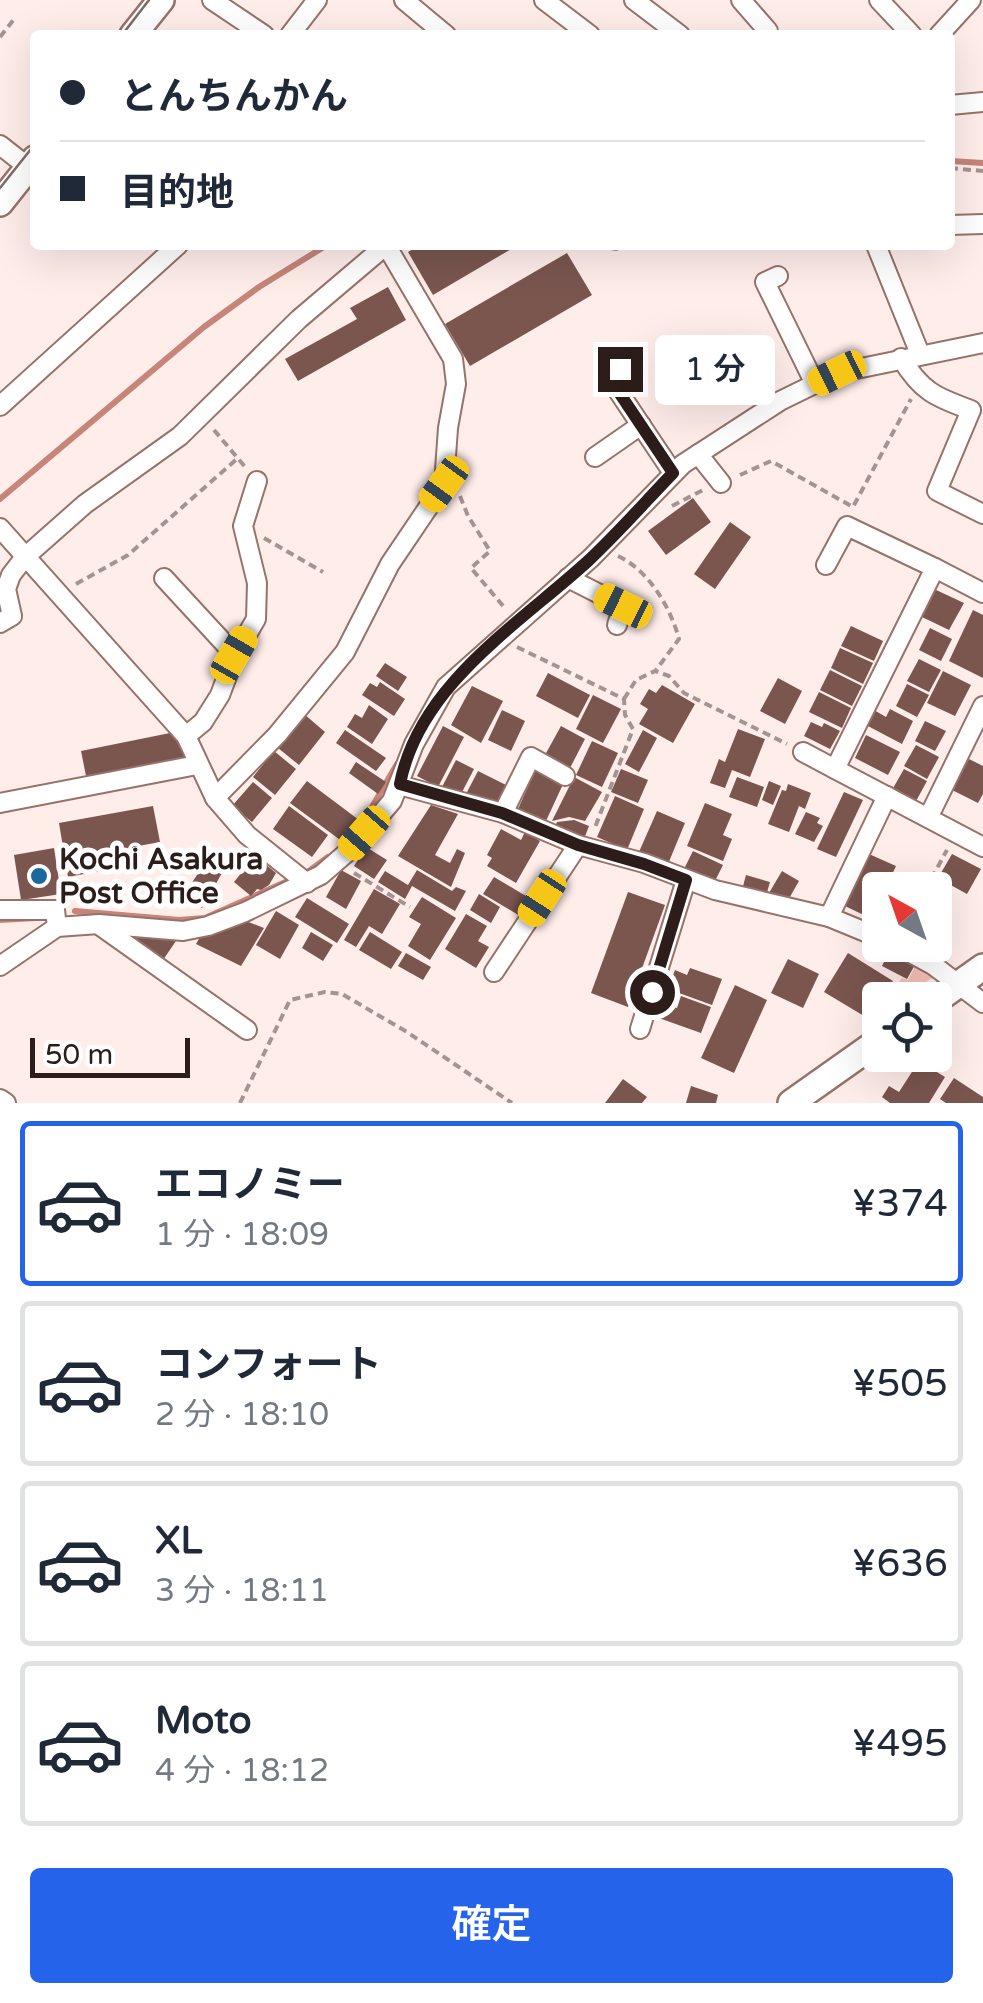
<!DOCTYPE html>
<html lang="ja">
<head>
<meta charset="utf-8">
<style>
  :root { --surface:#fff; --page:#f2f2f3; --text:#1f2937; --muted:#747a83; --line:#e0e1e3; --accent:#2563eb }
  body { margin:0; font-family:"Varela Round","Noto Sans JP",sans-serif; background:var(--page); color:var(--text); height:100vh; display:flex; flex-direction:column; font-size:38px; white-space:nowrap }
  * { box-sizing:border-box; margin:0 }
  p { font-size:32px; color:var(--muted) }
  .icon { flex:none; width:55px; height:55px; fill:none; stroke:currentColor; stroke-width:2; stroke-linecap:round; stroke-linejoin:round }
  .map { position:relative; height:1103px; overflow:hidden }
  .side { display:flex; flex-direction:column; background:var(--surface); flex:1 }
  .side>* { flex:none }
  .guide { position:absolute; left:30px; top:30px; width:925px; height:220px; border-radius:10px; box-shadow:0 10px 40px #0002; display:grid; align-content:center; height:220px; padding:0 30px; background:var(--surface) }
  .needle { width:65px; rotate:320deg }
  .fabs { position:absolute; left:862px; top:872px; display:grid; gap:20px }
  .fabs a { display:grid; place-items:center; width:90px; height:90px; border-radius:10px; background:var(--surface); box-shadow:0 10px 40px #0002; font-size:50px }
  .scale { position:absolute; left:30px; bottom:25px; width:160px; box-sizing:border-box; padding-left:10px; border:5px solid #2c1d1a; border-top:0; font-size:28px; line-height:35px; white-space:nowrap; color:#2c1d1a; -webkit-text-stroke:8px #fff; paint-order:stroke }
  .end { position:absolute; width:45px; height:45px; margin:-22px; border:12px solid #2c1d1a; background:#fff; box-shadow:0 0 0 5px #fff }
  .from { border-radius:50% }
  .bubble { position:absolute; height:70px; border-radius:10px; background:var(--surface); box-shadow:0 10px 40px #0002; font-size:32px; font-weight:600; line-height:70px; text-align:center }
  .car { position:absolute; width:30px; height:60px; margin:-30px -15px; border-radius:12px; box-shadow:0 0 8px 2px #0007; background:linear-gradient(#f5c518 24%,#345 0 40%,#f5c518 0 76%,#345 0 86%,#f5c518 0) }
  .guide b { display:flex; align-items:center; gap:35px; height:95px; font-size:38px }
  .guide b+b { border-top:2px solid var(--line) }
  .guide i { width:25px; height:25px; background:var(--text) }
  ul { padding:18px 0 0; list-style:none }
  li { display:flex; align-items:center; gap:30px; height:165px; margin:0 20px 15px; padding:0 10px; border:5px solid var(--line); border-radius:10px }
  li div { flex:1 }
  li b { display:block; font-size:38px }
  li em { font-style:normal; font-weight:600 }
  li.selected { border-color:var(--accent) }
  li>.icon { width:90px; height:90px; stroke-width:1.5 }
  .cta { display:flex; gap:20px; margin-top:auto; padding:20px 30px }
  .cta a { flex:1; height:115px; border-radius:10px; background:var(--accent); color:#fff; font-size:40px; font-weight:600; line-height:115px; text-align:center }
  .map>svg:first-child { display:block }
</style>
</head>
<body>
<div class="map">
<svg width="983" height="1103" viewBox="0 0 983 1103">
  <rect width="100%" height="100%" fill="#ffedea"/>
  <!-- green -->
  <polygon fill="#fac3b8" points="917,963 935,976 900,1000 886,1000 902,978 908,980"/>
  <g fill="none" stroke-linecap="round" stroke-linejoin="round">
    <!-- stream -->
    <g stroke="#c68578" stroke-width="6">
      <polyline points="950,161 983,163"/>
      <polyline points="602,245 616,248 622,245"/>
      <polyline points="0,499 204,327 259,287 327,245"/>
      <polyline points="362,824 397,764"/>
      <polyline points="309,871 328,857"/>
      <polyline points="75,911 179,920 205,918 290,880"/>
      <polyline points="0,920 36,918"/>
    </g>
  </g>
  <!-- building -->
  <g fill="#7a564f">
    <polygon points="420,245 518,245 433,295 408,252"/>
    <polygon points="567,253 592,295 470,366 445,324"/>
    <polygon points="388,287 406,320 298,381 285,359 357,319 350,308"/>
    <polygon points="693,498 711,522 666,555 648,531"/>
    <polygon points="730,522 751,537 715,589 694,574"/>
    <polygon points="934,589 964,603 949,630 922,617"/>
    <polygon points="973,610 983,615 983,678 949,661"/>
    <polygon points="851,626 883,641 874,661 841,646"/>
    <polygon points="930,628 952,639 941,661 919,650"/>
    <polygon points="840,648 873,663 863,684 831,668"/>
    <polygon points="919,659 941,670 929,692 907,681"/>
    <polygon points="385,663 407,677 398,691 376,676"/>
    <polygon points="830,670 862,686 852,706 820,690"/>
    <polygon points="943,671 971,685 955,716 927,703"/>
    <polygon points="548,673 590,695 578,718 536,696"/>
    <polygon points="778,678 802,691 785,724 760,711"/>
    <polygon points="380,682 405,699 394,716 362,695 370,683 377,687"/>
    <polygon points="907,684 929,695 917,717 896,706"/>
    <polygon points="662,685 695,704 673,743 639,724 648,709 640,704 649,689 656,693"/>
    <polygon points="472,686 503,701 481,743 451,725"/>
    <polygon points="819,692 851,708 842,728 809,712"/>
    <polygon points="593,695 621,709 603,743 576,729"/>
    <polygon points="369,705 388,719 372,744 347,727 355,714 362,718"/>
    <polygon points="890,709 913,721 902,744 866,725 874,710 886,717"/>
    <polygon points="502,710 525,721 511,751 488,740"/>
    <polygon points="304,714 325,732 299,765 278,748"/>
    <polygon points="925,721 946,731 935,751 915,741"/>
    <polygon points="811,722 822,727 824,723 840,731 830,749 804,736"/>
    <polygon points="443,726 464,737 438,787 417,776"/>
    <polygon points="561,726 585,739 570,768 545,755"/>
    <polygon points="738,729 765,739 750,777 732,770 725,788 710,783 719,759 725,762"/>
    <polygon points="345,730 386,758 376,771 336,743"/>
    <polygon points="643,730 657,738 639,772 625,764"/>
    <polygon points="175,732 190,761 87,781 81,751"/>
    <polygon points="866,735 900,752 888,775 855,758"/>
    <polygon points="592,741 618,753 602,787 576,775"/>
    <polygon points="916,745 939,757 927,779 904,766"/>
    <polygon points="274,751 296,769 275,795 253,777"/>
    <polygon points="969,759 983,766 983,794 978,803 952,790"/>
    <polygon points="456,760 474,769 460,796 442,787"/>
    <polygon points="356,762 386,782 378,794 349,773"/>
    <polygon points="536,769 564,782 546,821 518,809"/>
    <polygon points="621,769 648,780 638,803 611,792"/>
    <polygon points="904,769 927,781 915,803 892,790"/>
    <polygon points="478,771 506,785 494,809 466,794"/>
    <polygon points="574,777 602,792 585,821 569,817 552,821"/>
    <polygon points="737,777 764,787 757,807 729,797"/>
    <polygon points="307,781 359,820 343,842 290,803"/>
    <polygon points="769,781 781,786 773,805 762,800"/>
    <polygon points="253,782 272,798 252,822 232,806"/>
    <polygon points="788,784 811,793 805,809 799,806 789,832 768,824 782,790 786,791"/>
    <polygon points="844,792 863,800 836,857 817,849"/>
    <polygon points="615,796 644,809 627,850 597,837"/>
    <polygon points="705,803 732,814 723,835 732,839 723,861 687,846"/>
    <polygon points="431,805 458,814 435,855 450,863 457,849 465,853 451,887 398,856"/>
    <polygon points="153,806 160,842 133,847 136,864 68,877 59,823"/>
    <polygon points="289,806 328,835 312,857 273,829"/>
    <polygon points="657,811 685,823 668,864 639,852"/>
    <polygon points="806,812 820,818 817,823 823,826 814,842 795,834"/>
    <polygon points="574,820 589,826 584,839 554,830 557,822"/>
    <polygon points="501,829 521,840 525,832 540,841 516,883 487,866 492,858 487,855"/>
    <polygon points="366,847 387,860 374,879 354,866"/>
    <polygon points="54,848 61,894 21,900 14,855"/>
    <polygon points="693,851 723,865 713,885 683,871"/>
    <polygon points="252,853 276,873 269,885 261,890 257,889 251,896 234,882 246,867 241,865"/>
    <polygon points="869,854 896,866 885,890 880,890 880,901 872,919 845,906"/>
    <polygon points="952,854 981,869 967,894 938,878"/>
    <polygon points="205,863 222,873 202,908 183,896"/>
    <polygon points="341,870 361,881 346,909 326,897"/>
    <polygon points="417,870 452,891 456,887 466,891 455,911 412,886 405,899 378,882 385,871 408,885"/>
    <polygon points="782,871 799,881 787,902 769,893"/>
    <polygon points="746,875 770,882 766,896 742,890"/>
    <polygon points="494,877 531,899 520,916 483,894"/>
    <polygon points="374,889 400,904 382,934 369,926 356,947 344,940"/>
    <polygon points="628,892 665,905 628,1007 591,993"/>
    <polygon points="479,894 500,907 491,923 470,910"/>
    <polygon points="422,897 456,918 430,960 408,946 421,924 409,917"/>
    <polygon points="307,898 349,924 337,943 295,917"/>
    <polygon points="276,911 299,925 280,959 256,945"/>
    <polygon points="466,914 487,926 478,941 489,947 476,968 445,949"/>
    <polygon points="246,921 264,928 241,966 196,944 200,937"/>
    <polygon points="311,932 333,945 323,961 302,948"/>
    <polygon points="370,932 402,952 391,969 359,950"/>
    <polygon points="129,936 178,938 163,960"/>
    <polygon points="890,950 916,963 907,979 882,966"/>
    <polygon points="406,953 431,967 423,980 398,966"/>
    <polygon points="848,953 893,981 869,1019 824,992"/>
    <polygon points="788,959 819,974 803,1008 771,993"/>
    <polygon points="690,968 722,979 712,1005 668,989 675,970 687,975"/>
    <polygon points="735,985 767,1000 734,1073 701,1058"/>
    <polygon points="681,996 711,1007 701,1033 656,1017 661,1002 677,1008"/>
    <polygon points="919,1061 945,1077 929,1103 890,1103 882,1097 889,1086 899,1092"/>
    <polygon points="954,1078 983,1097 983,1103 946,1103 940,1099"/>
    <polygon points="623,1079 647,1097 642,1103 605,1103"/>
    <polygon points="691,1086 718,1095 716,1103 686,1103"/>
  </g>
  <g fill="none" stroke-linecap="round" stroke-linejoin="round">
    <defs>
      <g id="street">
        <polyline points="212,0 264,35"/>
        <polyline points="404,0 446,35"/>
        <polyline points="544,0 590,35"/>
        <polyline points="634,0 680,35"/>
        <polyline points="741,0 768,31"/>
        <polyline points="879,0 912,35"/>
        <polyline points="290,35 317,0"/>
        <polyline points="939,35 971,0"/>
        <polyline points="950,105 983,102"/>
        <polyline points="0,145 28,167"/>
        <polyline points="950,225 983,224"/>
        <polyline points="876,245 920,354"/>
        <polyline points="778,276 765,282 815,384"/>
        <path d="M901,358C921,391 935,397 971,410L937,491L983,514"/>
        <polyline points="620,369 608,376 673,473"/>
        <polyline points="0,406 178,245"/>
        <polyline points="698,454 721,483"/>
        <polyline points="595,457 641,425"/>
        <polyline points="0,528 186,736 215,798 247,835 307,883"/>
        <polyline points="826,565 847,526 935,568 835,769 983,847"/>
        <polyline points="935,568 983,593"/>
        <polyline points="164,578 235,655"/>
        <polyline points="568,578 623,606 617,625"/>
        <polyline points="0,623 12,616 6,589 11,575 25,557 85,504 180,436 299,319 385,246"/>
        <polyline points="186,736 203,722 220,695 235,655 256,619 257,583 243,526 257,481"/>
        <polyline points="803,752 835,769"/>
        <polyline points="399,785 503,813 578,845 644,863 715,890 829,917 880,938"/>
        <polyline points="215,798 277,735 345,652 390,564 444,484 448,428 456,384 453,359 386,245"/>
        <polyline points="0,803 197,765"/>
        <polyline points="503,813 531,757 565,776"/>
        <polyline points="928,818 983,706"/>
        <polyline points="0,910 55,910 57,927"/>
        <polyline points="829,917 887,796"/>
        <polyline points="99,925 247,1030"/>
        <polyline points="896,945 933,965 983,1003"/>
        <polyline points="0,966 57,927 99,924 183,931 208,926 245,912 321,875 351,849 392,801 414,744 446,687 591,558 683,464 780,401 837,373 983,343"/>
        <polyline points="494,972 578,845"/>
        <polyline points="640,1029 686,880"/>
        <polyline points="0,1099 6,1103"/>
      </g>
      <g id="secondary">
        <polyline points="133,35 161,0"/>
        <polyline points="0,203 35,159"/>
        <polyline points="935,1001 983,967"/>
        <polyline points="791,1103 880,1040"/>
      </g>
    </defs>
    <!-- street casing -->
    <use href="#street" stroke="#97726a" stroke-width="22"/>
    <!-- secondary casing -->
    <use href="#secondary" stroke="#97726a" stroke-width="30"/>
    <!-- path -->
    <g stroke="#a49390" stroke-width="4" stroke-dasharray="8 5" stroke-linecap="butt">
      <polyline points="0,37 15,18"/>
      <polyline points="950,168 983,171"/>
      <polyline points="214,430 246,468"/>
      <polyline points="740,475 771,461 853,507 911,399"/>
      <polyline points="460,496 468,516 490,551 471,568 504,607"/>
      <polyline points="672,506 703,490"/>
      <polyline points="264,538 323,572"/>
      <path d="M618,556C648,570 670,606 679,639L656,670"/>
      <polyline points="76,584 128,555 238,458"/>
      <polyline points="517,647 624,699 625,715 633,729 594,830"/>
      <polyline points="624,699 636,680 655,671 669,676 684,693 787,744"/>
      <polyline points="354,873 410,907"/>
      <polyline points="925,890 947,850"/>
      <polyline points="240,1103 290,1000 325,992 342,994 407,1032 512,1103"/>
    </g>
    <!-- street -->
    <use href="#street" stroke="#fff" stroke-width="18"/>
    <!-- secondary -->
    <use href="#secondary" stroke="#fff" stroke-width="25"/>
    <!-- tram -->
    <g stroke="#7d6d6a" stroke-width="2.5">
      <polyline points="122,35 149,0"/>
      <polyline points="0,188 35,144"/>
    </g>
  </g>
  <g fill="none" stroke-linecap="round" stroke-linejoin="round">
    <!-- route -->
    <path stroke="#2c1d1a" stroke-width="12" d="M620,369L608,376L673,473C645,502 618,533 588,561C518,625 419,685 400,784L502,813L578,845L644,864L686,880L652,992"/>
  </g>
  <!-- markers -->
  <circle fill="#1b699c" stroke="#fff" stroke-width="4" cx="39" cy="876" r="10"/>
  <g text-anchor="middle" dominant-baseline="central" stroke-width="10" stroke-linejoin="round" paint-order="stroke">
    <!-- poi labels -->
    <g font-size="30" font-weight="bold" fill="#2c1d1a" stroke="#fff" text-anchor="start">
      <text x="59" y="859">Kochi Asakura<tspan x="59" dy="34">Post Office</tspan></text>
    </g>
  </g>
</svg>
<div class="fabs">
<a><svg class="needle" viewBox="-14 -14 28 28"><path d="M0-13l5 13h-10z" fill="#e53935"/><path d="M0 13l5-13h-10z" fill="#747a83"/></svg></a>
<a><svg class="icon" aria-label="locate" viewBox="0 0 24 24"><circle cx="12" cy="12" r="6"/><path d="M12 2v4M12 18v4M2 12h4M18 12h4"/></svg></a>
</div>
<div class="scale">50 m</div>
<i class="end from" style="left:652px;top:992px"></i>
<i class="end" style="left:620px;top:369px"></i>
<div class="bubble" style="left:655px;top:335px;width:120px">1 分</div>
<i class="car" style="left:837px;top:373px;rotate:244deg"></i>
<i class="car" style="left:444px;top:484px;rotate:216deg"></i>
<i class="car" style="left:623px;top:606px;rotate:296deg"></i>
<i class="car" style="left:234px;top:655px;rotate:30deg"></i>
<i class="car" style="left:364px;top:833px;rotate:221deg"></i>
<i class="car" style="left:542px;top:898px;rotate:213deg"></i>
<div class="guide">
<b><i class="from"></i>とんちんかん</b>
<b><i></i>目的地</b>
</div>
</div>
<section class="side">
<ul>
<li class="selected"><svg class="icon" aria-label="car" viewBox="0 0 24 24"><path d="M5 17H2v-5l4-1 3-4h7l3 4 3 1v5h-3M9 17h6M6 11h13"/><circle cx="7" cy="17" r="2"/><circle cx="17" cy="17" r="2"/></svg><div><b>エコノミー</b><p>1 分 · 18:09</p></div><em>¥374</em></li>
<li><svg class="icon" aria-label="car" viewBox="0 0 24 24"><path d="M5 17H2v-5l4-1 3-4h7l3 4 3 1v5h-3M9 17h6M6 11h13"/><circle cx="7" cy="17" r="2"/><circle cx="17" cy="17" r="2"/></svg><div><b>コンフォート</b><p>2 分 · 18:10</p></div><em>¥505</em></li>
<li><svg class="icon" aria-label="car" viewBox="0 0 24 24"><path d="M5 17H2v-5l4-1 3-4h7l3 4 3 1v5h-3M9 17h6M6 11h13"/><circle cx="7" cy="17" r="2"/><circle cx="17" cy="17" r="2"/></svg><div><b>XL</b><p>3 分 · 18:11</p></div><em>¥636</em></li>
<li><svg class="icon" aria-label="car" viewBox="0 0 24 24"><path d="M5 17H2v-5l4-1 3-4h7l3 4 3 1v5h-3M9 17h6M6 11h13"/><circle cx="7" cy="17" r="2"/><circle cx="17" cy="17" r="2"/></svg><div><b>Moto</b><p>4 分 · 18:12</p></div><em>¥495</em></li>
</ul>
<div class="cta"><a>確定</a></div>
</section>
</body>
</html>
